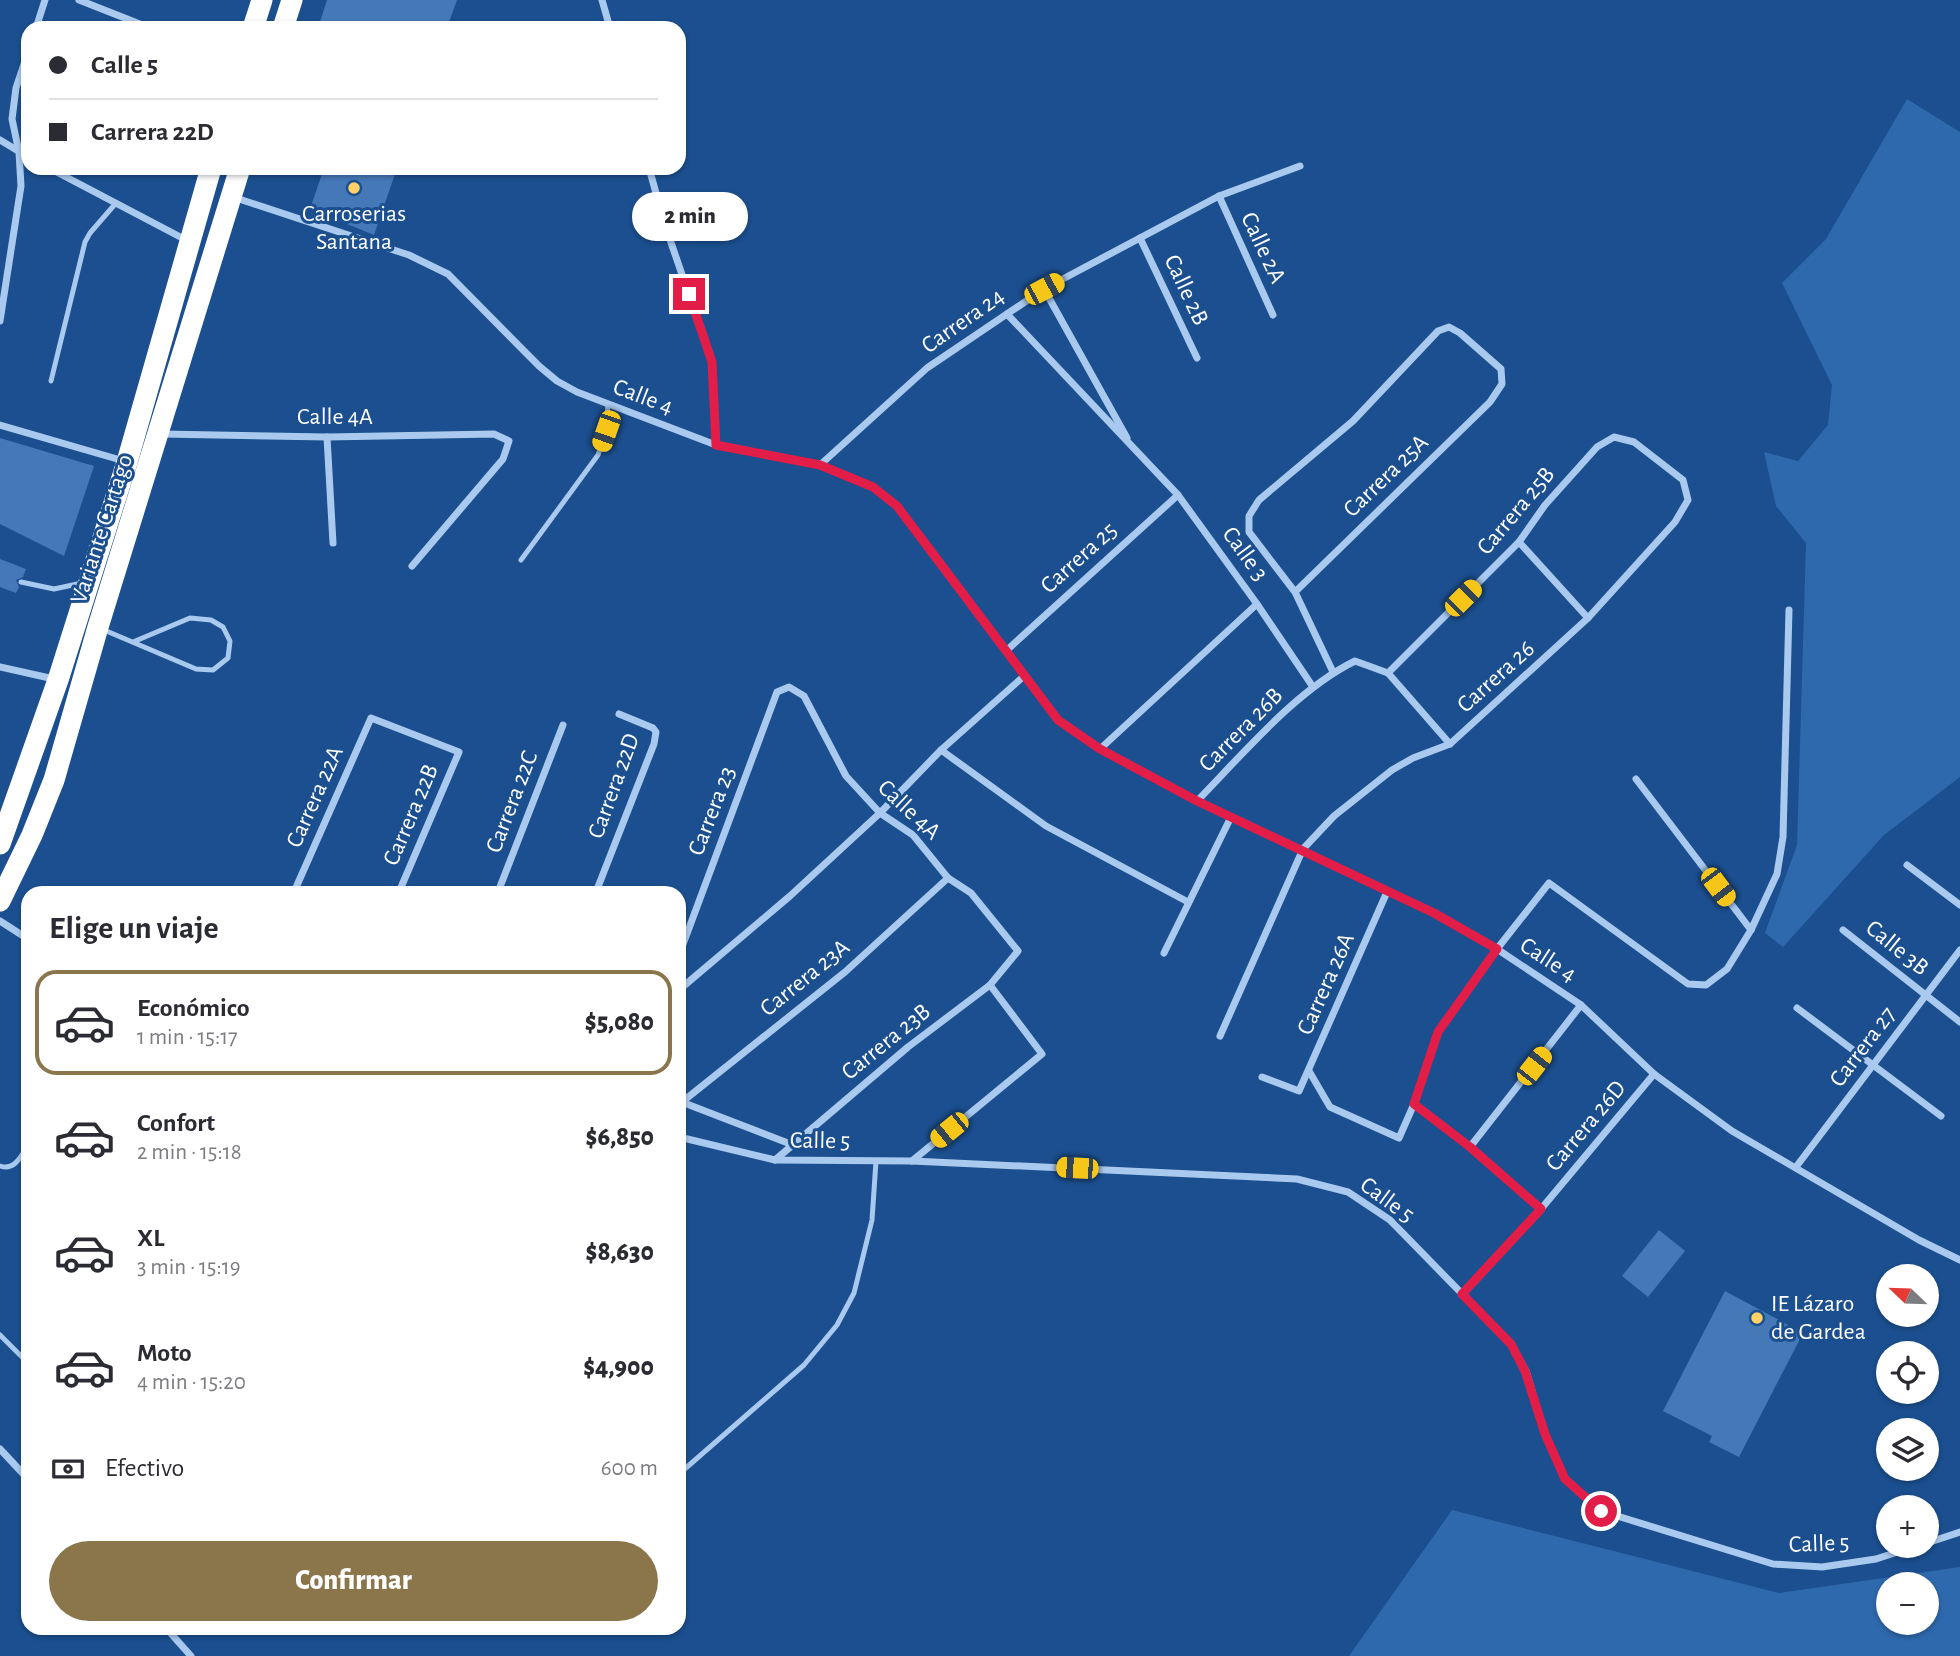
<!DOCTYPE html>
<html lang="es">
<head>
<meta charset="utf-8">
<style>
  :root { --surface:#fff; --page:#f7f7f7; --text:#2b2b33; --muted:#7c7c81; --line:#e1e1e2; --accent:#8a764a }
  body { margin:0; font-family:"Alegreya Sans",sans-serif; background:var(--page); color:var(--text); height:100vh; display:flex; flex-direction:column; font-size:26px; white-space:nowrap }
  * { box-sizing:border-box; margin:0 }
  p { font-size:23px; color:var(--muted) }
  .icon { flex:none; width:38px; height:38px; fill:none; stroke:currentColor; stroke-width:2; stroke-linecap:round; stroke-linejoin:round }
  .map { position:relative; flex:1; overflow:hidden }
  .sheet { position:absolute; left:21px; top:886px; width:665px; height:749px; display:flex; flex-direction:column; background:var(--surface); border-radius:21px; box-shadow:0 2px 5px #0004 }
  .sheet>* { flex:none }
  .guide { position:absolute; left:21px; top:21px; width:665px; height:154px; border-radius:21px; box-shadow:0 2px 5px #0004; display:grid; align-content:center; height:154px; padding:0 28px; background:var(--surface) }
  .needle { width:46px; rotate:293deg }
  .tools { position:absolute; left:1876px; top:1264px; display:grid; gap:14px }
  .tools a { display:grid; place-items:center; width:63px; height:63px; border-radius:50%; background:var(--surface); box-shadow:0 2px 5px #0004; font-size:35px }
  .end { position:absolute; width:32px; height:32px; margin:-16px; border:9px solid #e11d48; background:#fff; box-shadow:0 0 0 4px #fff }
  .from { border-radius:50% }
  .bubble { position:absolute; height:49px; border-radius:24px; background:var(--surface); box-shadow:0 2px 5px #0004; font-size:23px; font-weight:800; line-height:49px; text-align:center }
  .car { position:absolute; width:21px; height:42px; margin:-21px -10px; border-radius:9px; box-shadow:0 0 5px 2px #0007; background:linear-gradient(#f5c518 24%,#345 0 40%,#f5c518 0 76%,#345 0 86%,#f5c518 0) }
  .guide b { display:flex; align-items:center; gap:24px; height:66px; font-size:26px }
  .guide b+b { border-top:2px solid var(--line) }
  .guide i { width:18px; height:18px; background:var(--text) }
  ul { padding:0; list-style:none }
  li { display:flex; align-items:center; gap:21px; height:105px; margin:0 14px 10px; padding:0 14px; border:4px solid transparent; border-radius:21px }
  li div { flex:1 }
  li b { display:block; font-size:26px }
  li em { font-style:normal; font-weight:800 }
  li.current { border-color:var(--accent) }
  li>.icon { width:63px; height:63px; stroke-width:1.5 }
  h2 { padding:0 28px; font-size:32px; line-height:84px }
  .pay { display:flex; align-items:center; gap:18px; height:77px; padding:0 28px; font-size:26px }
  .pay p { margin-inline-start:auto }
  .button { display:flex; gap:14px; margin-top:auto; padding:14px 28px }
  .button a { flex:1; height:80px; border-radius:42px; background:var(--accent); color:#fff; font-size:28px; font-weight:800; line-height:80px; text-align:center }
  .map>svg:first-child { display:block }
</style>
</head>
<body>
<div class="map">
<svg width="1960" height="1656" viewBox="0 0 1960 1656">
  <rect width="100%" height="100%" fill="#1b4f8f"/>
  <!-- green -->
  <g fill="#2e69ad" fill-rule="evenodd">
    <polygon points="1907,99 1960,132 1960,777 1884,835 1783,947 1765,933 1797,845 1806,543 1776,506 1764,452 1798,461 1828,425 1832,385 1782,283 1826,239"/>
    <path d="M1452,1510L1779,1593L1960,1567V1656H1349ZM1888,1584H1927V1622H1888Z"/>
  </g>
  <!-- building -->
  <g fill="#4478b7">
    <polygon points="327,0 457,0 447,28 318,28"/>
    <polygon points="324,168 397,168 374,235 310,209"/>
    <polygon points="0,438 94,466 64,556 0,524"/>
    <polygon points="0,559 26,569 23,577 16,580 19,587 16,593 0,587"/>
    <polygon points="1659,1230 1685,1251 1648,1297 1622,1276"/>
    <polygon points="1725,1291 1803,1333 1739,1457 1709,1442 1712,1436 1663,1411"/>
  </g>
  <g fill="none" stroke-linecap="round" stroke-linejoin="round">
    <!-- lane -->
    <g stroke="#a9c9ee" stroke-width="5">
      <polyline points="51,381 85,242 90,233 116,203"/>
      <polyline points="521,560 598,455 606,431 608,404"/>
      <polyline points="21,582 54,589 82,583"/>
      <polyline points="104,630 196,669 213,670 228,658 230,641 223,627 211,620 190,618 133,642"/>
      <path d="M0,1166C15,1171 20,1157 28,1146"/>
      <polyline points="0,1335 28,1363"/>
      <polyline points="679,1474 804,1365 837,1325 854,1293 872,1220 876,1161"/>
    </g>
    <!-- street -->
    <g stroke="#a9c9ee" stroke-width="7">
      <polyline points="79,0 150,28"/>
      <polyline points="602,0 610,28"/>
      <polyline points="36,28 45,0"/>
      <polyline points="0,140 28,157"/>
      <polyline points="49,168 188,241"/>
      <polyline points="649,168 665,225 712,362 716,445"/>
      <polyline points="1219,196 1273,315"/>
      <polyline points="233,197 409,255 448,274 539,366 557,381 577,392 716,445 820,465 873,487 897,506 1058,720 1100,749 1197,801 1434,913 1497,949 1581,1005 1654,1074 1732,1131 1919,1240 1960,1260"/>
      <polyline points="1140,238 1197,358"/>
      <polyline points="1044,289 1127,438"/>
      <polyline points="1007,314 1178,495 1257,604 1313,687"/>
      <polyline points="0,321 21,186 19,152 12,119 16,88 28,52"/>
      <polyline points="0,425 124,461"/>
      <polyline points="162,434 327,437 494,434 509,441 503,459 412,566"/>
      <polyline points="327,437 333,543"/>
      <polyline points="820,465 927,368 1044,289 1219,196 1300,166"/>
      <polyline points="1519,542 1588,618"/>
      <polyline points="1295,592 1490,402 1502,384 1501,369 1460,333 1449,327 1438,331 1353,421 1259,500 1249,516 1249,532 1295,592 1333,672"/>
      <polyline points="1007,650 1178,495"/>
      <polyline points="0,667 54,679"/>
      <polyline points="1388,673 1450,744"/>
      <polyline points="1100,749 1257,604"/>
      <polyline points="941,750 1046,826 1188,902"/>
      <polyline points="1636,779 1751,930"/>
      <path d="M1197,801C1243,754 1296,690 1355,661L1388,673"/>
      <polyline points="1907,865 1960,905"/>
      <polyline points="294,892 371,718 459,752 399,892"/>
      <polyline points="498,892 563,725"/>
      <polyline points="596,892 654,744 656,732 653,728 619,714"/>
      <polyline points="0,921 28,939"/>
      <polyline points="1843,930 1960,1022"/>
      <polyline points="1164,953 1231,817"/>
      <polyline points="679,955 777,692 789,687 804,696 846,776 880,813 913,835 948,878 971,893 1018,951 990,985 908,1047 775,1160"/>
      <polyline points="679,990 790,896 880,813 941,750 1024,676"/>
      <polyline points="1797,1008 1941,1116"/>
      <polyline points="1220,1036 1303,849 1334,816 1392,770 1413,758 1450,744 1588,618 1675,522 1688,500 1683,480 1634,442 1614,437 1597,447 1545,505 1519,542 1388,673"/>
      <polyline points="1309,1071 1330,1107 1399,1138 1414,1104 1438,1032 1497,949 1549,883 1688,984 1706,985 1727,969 1751,930 1777,874 1783,837 1789,610"/>
      <polyline points="1262,1077 1299,1091 1387,892"/>
      <polyline points="679,1101 793,1145"/>
      <polyline points="682,1102 845,972 948,878"/>
      <polyline points="1414,1104 1470,1147 1541,1209"/>
      <polyline points="679,1137 775,1160 912,1161 1297,1179 1348,1192 1390,1220 1511,1344 1526,1371 1545,1434 1565,1479 1601,1511 1773,1564 1822,1567 1876,1559 1919,1545"/>
      <polyline points="1470,1147 1581,1005"/>
      <polyline points="912,1161 1042,1054 990,985"/>
      <polyline points="1796,1167 1960,950"/>
      <polyline points="1462,1295 1541,1209 1654,1074"/>
      <polyline points="0,1449 28,1479"/>
      <polyline points="1927,1543 1960,1532"/>
      <polyline points="166,1628 191,1656"/>
    </g>
    <!-- highway -->
    <g stroke="#fff" stroke-width="21">
      <polyline points="253,28 262,0"/>
      <polyline points="283,28 292,0"/>
      <polyline points="0,844 58,680 127,462 211,168"/>
      <polyline points="0,901 32,835 54,780 98,627 240,168"/>
    </g>
  </g>
  <g fill="none" stroke-linecap="round" stroke-linejoin="round">
    <!-- route -->
    <polyline stroke="#e11d48" stroke-width="9" points="689,294 712,362 716,445 820,465 873,487 897,506 1058,720 1100,749 1197,801 1434,913 1497,949 1438,1032 1414,1104 1470,1147 1541,1209 1462,1294 1511,1344 1525,1371 1545,1434 1565,1479 1601,1511"/>
  </g>
  <!-- markers -->
  <g fill="#ffd166" stroke="#1b4f8f" stroke-width="2.5">
    <circle cx="354" cy="188" r="7"/>
    <circle cx="1757" cy="1318" r="7"/>
  </g>
  <g text-anchor="middle" dominant-baseline="central" stroke-width="6" stroke-linejoin="round" paint-order="stroke">
    <!-- poi labels -->
    <g font-size="24" fill="#fff" stroke="#1b4f8f">
      <text x="354" y="214">Carroserias<tspan x="354" dy="28">Santana</tspan></text>
      <text x="1771" y="1304" text-anchor="start">IE Lázaro<tspan x="1771" dy="28">de Gardea</tspan></text>
    </g>
    <!-- street labels -->
    <g font-size="24" fill="#fff" stroke="#1b4f8f">
      <text transform="translate(1263 248) rotate(65)">Calle 2A</text>
      <text transform="translate(1186 290) rotate(65)">Calle 2B</text>
      <text transform="translate(963 321) rotate(-35)">Carrera 24</text>
      <text transform="translate(643 397) rotate(21)">Calle 4</text>
      <text x="335" y="417">Calle 4A</text>
      <text transform="translate(1386 476) rotate(-44)">Carrera 25A</text>
      <text transform="translate(1516 511) rotate(-50)">Carrera 25B</text>
      <text transform="translate(102 529) rotate(-72)">Variante Cartago</text>
      <text transform="translate(1245 554) rotate(54)">Calle 3</text>
      <text transform="translate(1079 558) rotate(-42)">Carrera 25</text>
      <text transform="translate(1496 677) rotate(-42)">Carrera 26</text>
      <text transform="translate(1241 730) rotate(-45)">Carrera 26B</text>
      <text transform="translate(614 786) rotate(-70)">Carrera 22D</text>
      <text transform="translate(315 797) rotate(-66)">Carrera 22A</text>
      <text transform="translate(512 802) rotate(-69)">Carrera 22C</text>
      <text transform="translate(909 810) rotate(43)">Calle 4A</text>
      <text transform="translate(712 811) rotate(-69)">Carrera 23</text>
      <text transform="translate(411 815) rotate(-67)">Carrera 22B</text>
      <text transform="translate(1897 948) rotate(39)">Calle 3B</text>
      <text transform="translate(1548 960) rotate(33)">Calle 4</text>
      <text transform="translate(805 978) rotate(-39)">Carrera 23A</text>
      <text transform="translate(1326 984) rotate(-66)">Carrera 26A</text>
      <text transform="translate(886 1042) rotate(-39)">Carrera 23B</text>
      <text transform="translate(1863 1047) rotate(-53)">Carrera 27</text>
      <text transform="translate(1586 1126) rotate(-50)">Carrera 26D</text>
      <text transform="translate(820 1141) rotate(1)">Calle 5</text>
      <text transform="translate(1387 1200) rotate(36)">Calle 5</text>
      <text transform="translate(1819 1544) rotate(-2)">Calle 5</text>
    </g>
  </g>
</svg>
<div class="tools">
<a><svg class="needle" viewBox="-14 -14 28 28"><path d="M0-13l5 13h-10z" fill="#e53935"/><path d="M0 13l5-13h-10z" fill="#7c7c81"/></svg></a>
<a><svg class="icon" aria-label="locate" viewBox="0 0 24 24"><circle cx="12" cy="12" r="6"/><path d="M12 2v4M12 18v4M2 12h4M18 12h4"/></svg></a>
<a><svg class="icon" aria-label="layers" viewBox="0 0 24 24"><path d="M12 4l9 5-9 5-9-5zM3 14l9 5 9-5"/></svg></a>
<a>+</a>
<a>−</a>
</div>
<i class="end from" style="left:1601px;top:1511px"></i>
<i class="end" style="left:689px;top:294px"></i>
<div class="bubble" style="left:632px;top:192px;width:116px">2 min</div>
<i class="car" style="left:1044px;top:289px;rotate:62deg"></i>
<i class="car" style="left:606px;top:431px;rotate:199deg"></i>
<i class="car" style="left:1463px;top:598px;rotate:45deg"></i>
<i class="car" style="left:1718px;top:887px;rotate:143deg"></i>
<i class="car" style="left:1534px;top:1066px;rotate:38deg"></i>
<i class="car" style="left:949px;top:1130px;rotate:231deg"></i>
<i class="car" style="left:1077px;top:1168px;rotate:273deg"></i>
<div class="guide">
<b><i class="from"></i>Calle 5</b>
<b><i></i>Carrera 22D</b>
</div>
<section class="sheet">
<h2>Elige un viaje</h2>
<ul>
<li class="current"><svg class="icon" aria-label="car" viewBox="0 0 24 24"><path d="M5 17H2v-5l4-1 3-4h7l3 4 3 1v5h-3M9 17h6M6 11h13"/><circle cx="7" cy="17" r="2"/><circle cx="17" cy="17" r="2"/></svg><div><b>Económico</b><p>1 min · 15:17</p></div><em>$5,080</em></li>
<li><svg class="icon" aria-label="car" viewBox="0 0 24 24"><path d="M5 17H2v-5l4-1 3-4h7l3 4 3 1v5h-3M9 17h6M6 11h13"/><circle cx="7" cy="17" r="2"/><circle cx="17" cy="17" r="2"/></svg><div><b>Confort</b><p>2 min · 15:18</p></div><em>$6,850</em></li>
<li><svg class="icon" aria-label="car" viewBox="0 0 24 24"><path d="M5 17H2v-5l4-1 3-4h7l3 4 3 1v5h-3M9 17h6M6 11h13"/><circle cx="7" cy="17" r="2"/><circle cx="17" cy="17" r="2"/></svg><div><b>XL</b><p>3 min · 15:19</p></div><em>$8,630</em></li>
<li><svg class="icon" aria-label="car" viewBox="0 0 24 24"><path d="M5 17H2v-5l4-1 3-4h7l3 4 3 1v5h-3M9 17h6M6 11h13"/><circle cx="7" cy="17" r="2"/><circle cx="17" cy="17" r="2"/></svg><div><b>Moto</b><p>4 min · 15:20</p></div><em>$4,900</em></li>
</ul>
<div class="pay"><svg class="icon" aria-label="cash" viewBox="0 0 24 24"><path d="M3 7h18v10H3z"/><circle cx="12" cy="12" r="2"/></svg>Efectivo<p>600 m</p></div>
<div class="button"><a>Confirmar</a></div>
</section>
</div>
</body>
</html>
